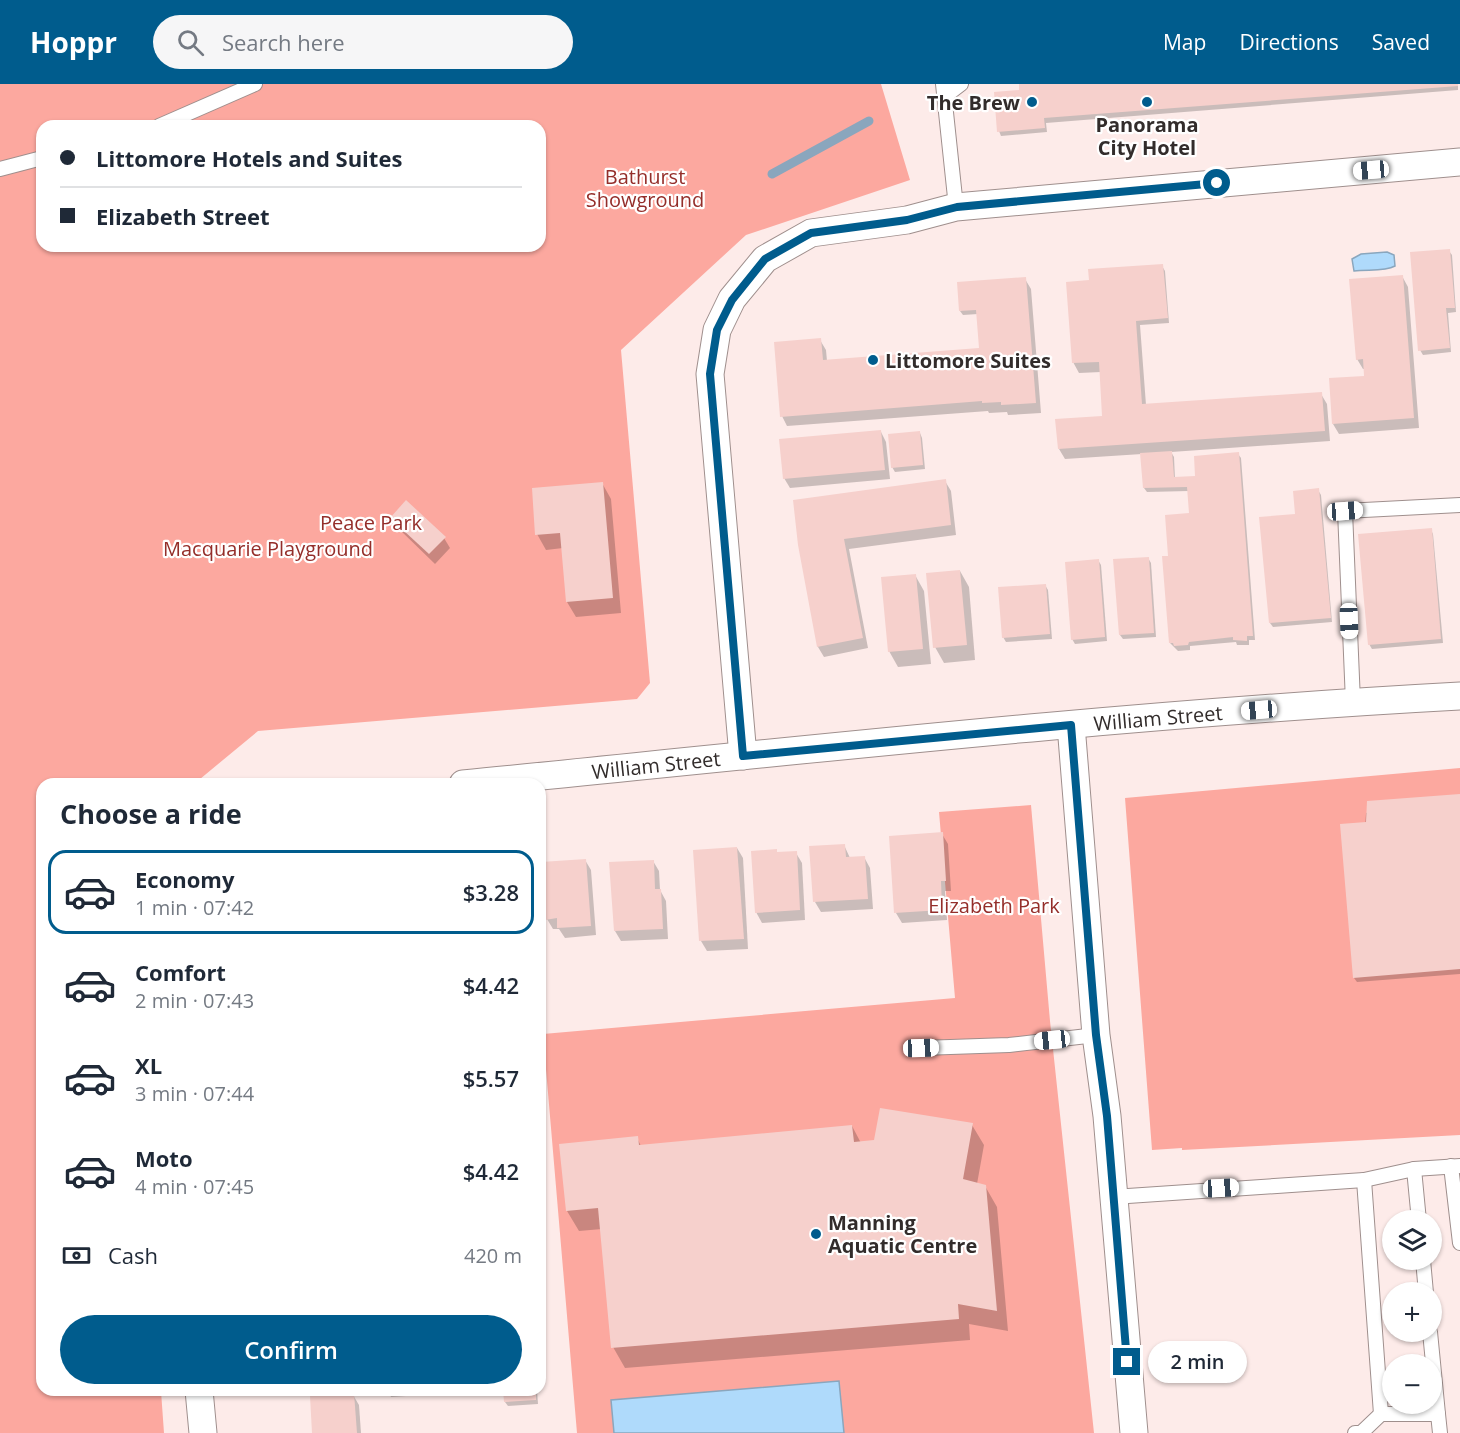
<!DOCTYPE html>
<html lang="en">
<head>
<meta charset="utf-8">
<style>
  :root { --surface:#fff; --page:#f6f6f7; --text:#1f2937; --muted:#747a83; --line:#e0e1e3; --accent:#005c8d }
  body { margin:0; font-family:"Open Sans",sans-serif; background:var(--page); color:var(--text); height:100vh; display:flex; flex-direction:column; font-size:22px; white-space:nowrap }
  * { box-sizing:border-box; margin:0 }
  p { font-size:20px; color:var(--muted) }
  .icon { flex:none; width:33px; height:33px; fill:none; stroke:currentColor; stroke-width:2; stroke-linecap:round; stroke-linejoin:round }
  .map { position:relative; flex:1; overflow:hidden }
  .sheet { position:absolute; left:36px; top:694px; width:510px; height:618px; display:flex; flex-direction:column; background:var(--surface); border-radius:18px; box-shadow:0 2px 4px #0004 }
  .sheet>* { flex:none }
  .top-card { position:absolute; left:36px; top:36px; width:510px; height:132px; border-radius:18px; box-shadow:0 2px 4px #0004; display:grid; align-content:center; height:132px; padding:0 24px; background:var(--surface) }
  .buttons { position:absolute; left:1382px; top:1126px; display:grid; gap:12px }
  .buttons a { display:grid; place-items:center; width:60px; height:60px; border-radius:50%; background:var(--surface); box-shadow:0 2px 4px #0004; font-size:30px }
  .end { position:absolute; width:27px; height:27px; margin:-14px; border:8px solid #005c8d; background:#fff; box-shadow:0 0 0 3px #fff }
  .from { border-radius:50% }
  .bubble { position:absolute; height:42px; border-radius:21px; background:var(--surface); box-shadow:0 2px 4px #0004; font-size:20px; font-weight:600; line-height:42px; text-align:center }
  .car { position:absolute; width:18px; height:36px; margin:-18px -9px; border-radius:8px; box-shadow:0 0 4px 2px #0007; background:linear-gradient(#fff 24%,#345 0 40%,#fff 0 76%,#345 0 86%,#fff 0) }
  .top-card b { display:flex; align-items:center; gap:21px; height:57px; font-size:22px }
  .top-card b+b { border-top:2px solid var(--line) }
  .top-card i { width:15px; height:15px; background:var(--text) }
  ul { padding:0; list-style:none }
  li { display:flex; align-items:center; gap:18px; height:84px; margin:0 12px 9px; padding:0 12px; border:3px solid transparent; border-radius:18px }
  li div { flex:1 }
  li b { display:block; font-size:22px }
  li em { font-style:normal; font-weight:600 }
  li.active { border-color:var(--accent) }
  li>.icon { width:54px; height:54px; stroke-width:1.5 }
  h2 { padding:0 24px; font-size:27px; line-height:72px }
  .pay { display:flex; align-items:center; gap:15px; height:66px; padding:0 24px; font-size:22px }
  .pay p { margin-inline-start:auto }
  .cta { display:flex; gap:12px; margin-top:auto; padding:12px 24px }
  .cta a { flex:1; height:69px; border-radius:36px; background:var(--accent); color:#fff; font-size:24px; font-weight:600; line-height:69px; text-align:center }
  header { display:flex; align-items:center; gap:36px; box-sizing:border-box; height:84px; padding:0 30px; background:var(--accent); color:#fff }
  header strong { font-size:28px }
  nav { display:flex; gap:33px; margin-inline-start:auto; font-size:21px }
  .search { width:420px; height:54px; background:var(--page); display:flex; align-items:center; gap:15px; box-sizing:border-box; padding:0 21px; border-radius:33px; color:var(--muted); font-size:22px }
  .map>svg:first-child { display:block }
</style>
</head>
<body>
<header>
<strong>Hoppr</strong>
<div class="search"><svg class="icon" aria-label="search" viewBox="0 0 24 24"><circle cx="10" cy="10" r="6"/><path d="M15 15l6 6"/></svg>Search here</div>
<nav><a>Map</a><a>Directions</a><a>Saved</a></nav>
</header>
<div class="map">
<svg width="1460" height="1349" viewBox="0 0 1460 1349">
  <rect width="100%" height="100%" fill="#fdebe9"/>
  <!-- green -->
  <g fill="#fca89f" fill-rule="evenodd">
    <path d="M0,0H881L910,96L746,151L621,266L650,599L637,615L258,647L194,700H42V1306L161,1307L164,1349H0ZM42,42H540V162H42Z"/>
    <polygon points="1460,684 1460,1051 1182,1066 1182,1064 1152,1066 1125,714"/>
    <polygon points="1031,721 1050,937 1094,1349 577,1349 543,950 955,914 939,728"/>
  </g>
  <!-- water -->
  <g fill="#afdafb" stroke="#8aa6bd" stroke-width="1.5">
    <path d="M1387,168L1394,171L1395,182C1384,188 1367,185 1354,187L1352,175L1361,170Z"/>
    <polygon points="839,1297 844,1349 614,1349 611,1316"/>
  </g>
  <!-- shadow -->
  <g fill="#0003">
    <polygon points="1020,0 1458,0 1458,6 1046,39 1047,48 1001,52 999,47 1021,7"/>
    <polygon points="1449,167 1452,171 1456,228 1448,229 1451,268 1423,271 1420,266"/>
    <polygon points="1162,182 1165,187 1169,239 1140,241 1146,321 1321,310 1327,320 1330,357 1171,368 1174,373 1175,395 1197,393 1238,370 1241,374 1255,556 1249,556 1249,561 1237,561 1236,558 1190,562 1190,566 1178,567 1170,559 1163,473 1169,473 1191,431 1189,407 1147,408 1144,404 1142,370 1065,375 1059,365 1104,333 1101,288 1079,289 1073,278 1090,197"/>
    <polygon points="1402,192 1408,203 1419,344 1339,350 1333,340 1366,293 1365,285 1363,285 1357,275"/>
    <polygon points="1025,195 1031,205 1041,329 1008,331 1007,328 989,329 988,327 787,342 782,332 820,256 826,266 827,277 981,265 978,230 963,231 960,227"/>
    <polygon points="881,348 886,358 890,395 790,404 784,394"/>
    <polygon points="920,349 922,354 925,385 895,388 892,383"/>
    <polygon points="945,397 951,407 956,451 849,465 868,564 824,573 818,563 799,461"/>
    <polygon points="602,399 611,415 621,529 576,533 567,518 563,464 546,466 537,450"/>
    <polygon points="1318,406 1321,411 1332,538 1273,543 1270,539"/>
    <polygon points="392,434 444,454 450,464 435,480 398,444"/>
    <polygon points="1431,446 1433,450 1443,559 1372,565 1369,560"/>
    <polygon points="1148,474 1151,479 1156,553 1123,555 1120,551"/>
    <polygon points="1098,476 1101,481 1107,557 1075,560 1072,555"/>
    <polygon points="960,487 969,503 975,576 944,579 935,563"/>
    <polygon points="915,491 924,507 931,580 898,583 889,567"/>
    <polygon points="1045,501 1048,506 1052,555 1006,558 1003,553"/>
    <polygon points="1460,712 1460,890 1357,898 1354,894 1366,729"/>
    <polygon points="942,750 948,760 951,807 945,807 947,836 902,839 896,829"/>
    <polygon points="844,761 850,774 864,773 870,784 873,825 821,828 815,818"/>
    <polygon points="737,764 743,774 748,865 707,867 701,857 695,767"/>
    <polygon points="796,769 802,779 805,836 762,839 756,828"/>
    <polygon points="585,776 591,786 596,851 565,854 559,845 553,845 547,835"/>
    <polygon points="653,777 659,787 660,806 666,817 668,855 621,857 615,847"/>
    <polygon points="540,823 542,845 540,845"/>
    <polygon points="972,1041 984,1061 977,1100 985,1102 997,1123 1008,1247 969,1240 970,1256 625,1284 613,1263 602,1145 579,1147 567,1127 637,1054 641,1062 852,1042 861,1059"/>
    <polygon points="388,1306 421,1306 421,1311 391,1313"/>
    <polygon points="505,1306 537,1306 538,1320 508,1322 505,1318"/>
    <polygon points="353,1311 359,1321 361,1349 314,1349"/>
  </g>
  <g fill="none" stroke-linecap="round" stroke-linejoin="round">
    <!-- stream -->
    <polyline stroke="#8aa6bd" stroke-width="9" points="772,90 869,37"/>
  </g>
  <!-- building -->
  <g fill="#f6d0cc">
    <polygon points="1019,0 1458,0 1458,2 1044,34 1045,44 997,48 994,8 1019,6"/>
    <polygon points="1450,165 1455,224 1446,224 1450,264 1418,267 1410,168"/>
    <polygon points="1163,180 1168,234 1136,237 1142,320 1322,308 1325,347 1058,365 1055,335 1102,332 1099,278 1072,279 1066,198 1089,196 1088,185"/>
    <polygon points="1403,191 1414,334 1332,340 1329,294 1364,292 1363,275 1356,276 1349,195"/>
    <polygon points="1026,193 1036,319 1001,321 1001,318 982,319 982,317 780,333 774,258 821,254 823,276 979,264 976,226 959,227 957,198"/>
    <polygon points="881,346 885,386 783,395 779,355"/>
    <polygon points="920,347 923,381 891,384 888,350"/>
    <polygon points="1172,367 1174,393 1195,392 1194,372 1239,368 1253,552 1247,552 1247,557 1233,556 1233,553 1189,558 1188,561 1174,562 1173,559 1169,559 1162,472 1168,472 1165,431 1189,429 1187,403 1143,404 1140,369"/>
    <polygon points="946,395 951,441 844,455 863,554 817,563 798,461 793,416"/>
    <polygon points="603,398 613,514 566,518 560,449 535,451 532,404"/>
    <polygon points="1319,404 1331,534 1269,539 1259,433 1295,430 1293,407"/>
    <polygon points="406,416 446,453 429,470 390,434"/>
    <polygon points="1432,444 1441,555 1368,561 1358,450"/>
    <polygon points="1149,473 1154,549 1119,551 1113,475"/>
    <polygon points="1099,475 1105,553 1071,556 1065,478"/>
    <polygon points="960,486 967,561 933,564 926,489"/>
    <polygon points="916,490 923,565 888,568 881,493"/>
    <polygon points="1046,500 1050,550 1002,554 998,503"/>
    <polygon points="1460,710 1460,885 1353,894 1340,740 1366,738 1367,717"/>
    <polygon points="943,748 946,797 941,797 942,826 894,829 889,752"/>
    <polygon points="845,760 846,773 865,772 868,815 813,818 809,762"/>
    <polygon points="737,763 744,855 699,857 693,766"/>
    <polygon points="777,765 777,768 797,767 800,826 755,829 751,767"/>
    <polygon points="586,775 591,842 557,844 557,834 545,836 541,778"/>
    <polygon points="654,776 655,805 661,805 663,845 614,847 609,778"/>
    <polygon points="880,1024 973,1039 963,1095 986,1101 997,1227 958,1220 959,1235 611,1264 598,1124 566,1127 559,1060 638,1052 639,1061 852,1041 854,1058 874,1056"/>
    <polygon points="503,1306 536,1306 536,1316 504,1318"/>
    <polygon points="354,1309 357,1349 312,1349 310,1312"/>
  </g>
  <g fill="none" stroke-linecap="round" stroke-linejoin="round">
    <defs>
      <g id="service">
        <polyline points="943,0 956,123"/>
        <polyline points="944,13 961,0"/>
        <polyline points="159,42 255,0"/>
        <polyline points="0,85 42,74"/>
        <polyline points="1353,618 1345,427 1460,421"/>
        <polyline points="921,964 1009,961 1096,951"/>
        <polyline points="1451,1082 1460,1159"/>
        <polyline points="1414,1085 1419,1137"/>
        <polyline points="1364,1096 1381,1330"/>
        <polyline points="1113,1113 1364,1096 1414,1085 1460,1082"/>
        <polyline points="1423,1176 1426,1209"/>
        <polyline points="1438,1330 1440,1349"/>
        <polyline points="1355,1349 1361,1349 1381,1330 1438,1330 1430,1248"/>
      </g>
      <g id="minor">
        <polyline points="1071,641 1096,951 1107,1032 1134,1349"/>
        <polyline points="743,672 710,290 717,246 732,215 765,175 811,149 907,136 956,123 1460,78"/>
        <path d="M463,700C795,667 1127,630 1460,612"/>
        <polyline points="199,1306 203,1349"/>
      </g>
    </defs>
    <!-- service casing -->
    <use href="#service" stroke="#9f8f8d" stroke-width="16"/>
    <!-- minor casing -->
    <use href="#minor" stroke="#9f8f8d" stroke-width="29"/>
    <!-- service -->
    <use href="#service" stroke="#fff" stroke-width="14"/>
    <!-- minor -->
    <use href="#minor" stroke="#fff" stroke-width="27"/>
  </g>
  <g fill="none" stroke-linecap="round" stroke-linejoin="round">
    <!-- route -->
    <polyline stroke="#005c8d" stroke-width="8" points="1127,1278 1107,1032 1096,951 1071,641 743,672 710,290 717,246 732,216 765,175 811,149 907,136 957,123 1217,99"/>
  </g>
  <!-- markers -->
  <g fill="#005c8d" stroke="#fff" stroke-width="2">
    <circle cx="1032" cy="18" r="6"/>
    <circle cx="1147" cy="18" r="6"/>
    <circle cx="873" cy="276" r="6"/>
    <circle cx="816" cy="1150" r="6"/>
  </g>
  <g text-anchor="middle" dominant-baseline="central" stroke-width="4.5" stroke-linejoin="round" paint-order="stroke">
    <!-- poi labels -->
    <g font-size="20" font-weight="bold" fill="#322c2b" stroke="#fff" text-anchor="start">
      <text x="1020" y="18" text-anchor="end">The Brew</text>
      <text x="1147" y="40" text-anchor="middle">Panorama<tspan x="1147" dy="23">City Hotel</tspan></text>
      <text x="885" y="276">Littomore Suites</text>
      <text x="828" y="1138">Manning<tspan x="828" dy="23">Aquatic Centre</tspan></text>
    </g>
    <!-- park labels -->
    <g font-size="20" fill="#942e2a" stroke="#fff">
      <text x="645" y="92">Bathurst<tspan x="645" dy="23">Showground</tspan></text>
      <text x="371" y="438">Peace Park</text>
      <text x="268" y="464">Macquarie Playground</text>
      <text x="994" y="821">Elizabeth Park</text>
    </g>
    <!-- street labels -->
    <g font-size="20" fill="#322c2b" stroke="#fff">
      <text transform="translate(1158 634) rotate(-5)">William Street</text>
      <text transform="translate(656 681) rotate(-6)">William Street</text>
    </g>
  </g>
</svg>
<div class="buttons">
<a><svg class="icon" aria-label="layers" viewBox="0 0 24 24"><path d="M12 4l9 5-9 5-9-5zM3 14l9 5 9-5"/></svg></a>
<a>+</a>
<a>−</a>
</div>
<i class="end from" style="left:1217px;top:99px"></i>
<i class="end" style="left:1127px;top:1278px"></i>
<div class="bubble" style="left:1148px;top:1257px;width:99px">2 min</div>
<i class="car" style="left:1371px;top:86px;rotate:265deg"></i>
<i class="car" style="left:1345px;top:427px;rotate:86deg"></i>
<i class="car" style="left:1349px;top:537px;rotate:178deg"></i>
<i class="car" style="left:1259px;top:626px;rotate:265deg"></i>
<i class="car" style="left:1052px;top:956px;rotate:264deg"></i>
<i class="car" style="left:921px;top:964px;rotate:88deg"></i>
<i class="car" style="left:1221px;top:1104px;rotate:87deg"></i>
<div class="top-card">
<b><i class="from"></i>Littomore Hotels and Suites</b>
<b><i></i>Elizabeth Street</b>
</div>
<section class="sheet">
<h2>Choose a ride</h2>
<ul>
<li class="active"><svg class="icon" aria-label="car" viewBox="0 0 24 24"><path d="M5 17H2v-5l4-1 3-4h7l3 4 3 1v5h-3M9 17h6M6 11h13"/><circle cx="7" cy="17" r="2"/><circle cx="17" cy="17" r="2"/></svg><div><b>Economy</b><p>1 min · 07:42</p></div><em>$3.28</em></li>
<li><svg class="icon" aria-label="car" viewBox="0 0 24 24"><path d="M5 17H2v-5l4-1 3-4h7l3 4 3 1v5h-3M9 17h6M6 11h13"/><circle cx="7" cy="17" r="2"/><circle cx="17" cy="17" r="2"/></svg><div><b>Comfort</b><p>2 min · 07:43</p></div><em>$4.42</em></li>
<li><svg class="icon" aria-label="car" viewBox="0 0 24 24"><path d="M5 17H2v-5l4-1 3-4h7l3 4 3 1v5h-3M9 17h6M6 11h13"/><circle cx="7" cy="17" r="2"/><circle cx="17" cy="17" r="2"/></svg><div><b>XL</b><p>3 min · 07:44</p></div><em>$5.57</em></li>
<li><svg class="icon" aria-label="car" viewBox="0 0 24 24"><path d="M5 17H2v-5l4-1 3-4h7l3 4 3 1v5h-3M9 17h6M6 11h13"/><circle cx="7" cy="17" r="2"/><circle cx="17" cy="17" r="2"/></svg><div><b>Moto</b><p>4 min · 07:45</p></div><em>$4.42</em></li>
</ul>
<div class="pay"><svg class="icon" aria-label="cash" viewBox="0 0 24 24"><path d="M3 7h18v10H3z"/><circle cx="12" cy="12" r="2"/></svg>Cash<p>420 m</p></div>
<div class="cta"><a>Confirm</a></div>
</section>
</div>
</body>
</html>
